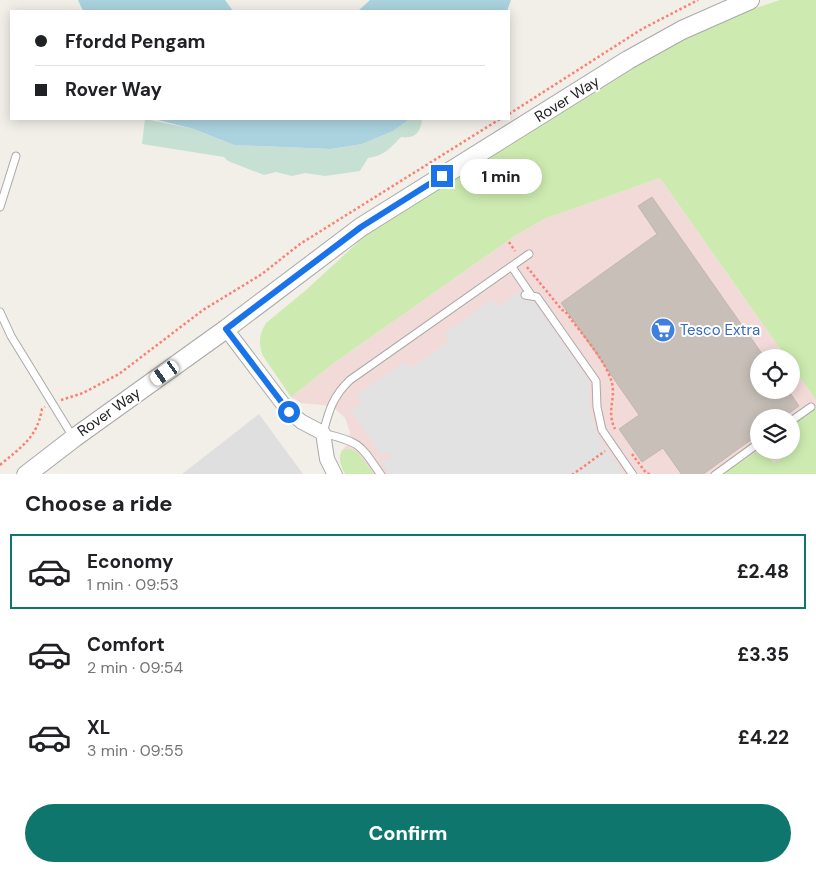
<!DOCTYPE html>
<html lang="en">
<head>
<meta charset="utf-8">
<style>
  :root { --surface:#fff; --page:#f2f2f2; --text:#202124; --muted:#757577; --line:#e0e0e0; --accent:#0f766e }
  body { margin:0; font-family:"DM Sans",sans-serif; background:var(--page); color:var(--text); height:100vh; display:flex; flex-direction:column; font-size:19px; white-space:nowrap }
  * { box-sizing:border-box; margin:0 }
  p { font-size:16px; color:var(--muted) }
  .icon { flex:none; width:28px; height:28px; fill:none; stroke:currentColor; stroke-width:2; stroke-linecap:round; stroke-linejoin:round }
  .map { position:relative; height:474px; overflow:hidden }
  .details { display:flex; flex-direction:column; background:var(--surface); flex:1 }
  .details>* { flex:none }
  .guide { position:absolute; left:10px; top:10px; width:500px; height:110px; border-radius:0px; box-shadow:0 2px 12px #0003; display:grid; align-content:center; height:110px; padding:0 25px; background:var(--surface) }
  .buttons { position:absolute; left:750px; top:349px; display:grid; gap:10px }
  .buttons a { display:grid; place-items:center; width:50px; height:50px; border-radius:50%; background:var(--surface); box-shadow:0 2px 12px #0003; font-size:25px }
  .end { position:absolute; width:22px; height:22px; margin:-11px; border:6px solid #1a73e8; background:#fff; box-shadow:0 0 0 2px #fff }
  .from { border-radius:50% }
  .bubble { position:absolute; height:35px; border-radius:18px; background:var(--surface); box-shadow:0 2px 12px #0003; font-size:16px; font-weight:800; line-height:35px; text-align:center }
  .car { position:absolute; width:15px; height:30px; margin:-15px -8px; border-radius:6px; box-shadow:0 0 4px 1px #0007; background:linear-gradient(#fff 24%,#345 0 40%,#fff 0 76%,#345 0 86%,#fff 0) }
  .guide b { display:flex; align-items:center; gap:18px; height:48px; font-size:19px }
  .guide b+b { border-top:1px solid var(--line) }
  .guide i { width:12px; height:12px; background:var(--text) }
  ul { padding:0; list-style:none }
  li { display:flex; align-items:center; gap:15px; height:75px; margin:0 10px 8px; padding:0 15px; border:2px solid transparent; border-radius:0px }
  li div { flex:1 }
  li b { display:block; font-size:19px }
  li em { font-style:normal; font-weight:800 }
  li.current { border-color:var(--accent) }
  li>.icon { width:45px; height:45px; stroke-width:1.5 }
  h2 { padding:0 25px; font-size:22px; line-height:60px }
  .cta { display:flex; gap:10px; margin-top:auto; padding:10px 25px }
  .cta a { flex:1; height:58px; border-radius:30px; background:var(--accent); color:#fff; font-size:20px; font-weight:800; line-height:58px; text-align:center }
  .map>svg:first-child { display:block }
</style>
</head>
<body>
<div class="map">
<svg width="816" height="475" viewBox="0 0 816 475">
  <rect width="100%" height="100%" fill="#f2efe9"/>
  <!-- residential -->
  <polygon fill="#e0dfdf" points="259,414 303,474 182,474 213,450"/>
  <!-- commercial -->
  <polygon fill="#f2dad9" points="660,178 786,357 759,358 759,390 791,390 791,365 816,400 816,427 791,444 791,418 759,418 759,450 789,450 787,458 758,474 345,474 340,458 341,451 347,445 350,432 345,418 332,406 301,403 291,397 334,363 516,235 544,219"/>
  <!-- grass -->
  <g fill="#cdebb0">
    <path d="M780,0H816V400L791,365V358L786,357L660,178L544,219L516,235L334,363L291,397L263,356C258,344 259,334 266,323L306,290L367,234L387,219L649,57L725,18Z"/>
    <polygon points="816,408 816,474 722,474 758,451 766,453 774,463 784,457 779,450 791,450 791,425"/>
    <path d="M351,449L358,453L374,474H345C341,466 337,457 343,450Z"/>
  </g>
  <!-- wetland -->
  <path fill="#c6e0d4" d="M145,119L194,129L234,145L331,149L362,144L393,131L410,119H425L422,120C420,133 415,139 401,137C390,148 384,156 368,158L360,171L325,176L305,173L292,176L276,172L264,175L228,161L224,157L142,144Z"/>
  <!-- parking -->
  <polygon fill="#e2e2e2" points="522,290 532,299 585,375 590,384 590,407 593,423 600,440 624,474 389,474 381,462 390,459 390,451 382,456 351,411 362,403 357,395 406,361 411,368 449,341 444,334 492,299 498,307"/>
  <!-- water -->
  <g fill="#aad3df">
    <polygon points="78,0 225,0 233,11 83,11"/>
    <polygon points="370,0 511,0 507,11 358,11"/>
    <polygon points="154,119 410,119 393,131 362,144 331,149 234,145 194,129"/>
  </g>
  <!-- building -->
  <polygon fill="#c7bfb8" stroke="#c4b6ab" points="652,197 765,358 759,358 759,390 788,390 799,406 782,418 759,418 759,434 702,475 682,475 663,448 642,462 619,429 639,415 561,303 657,234 638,206"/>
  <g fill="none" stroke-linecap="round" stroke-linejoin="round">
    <defs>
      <g id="service">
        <polyline points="0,207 16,156"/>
        <polyline points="512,267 531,295"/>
        <polyline points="525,295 537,297 596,381 597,407 602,430 633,475"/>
        <polyline points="0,312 11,336 73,437"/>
        <polyline points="791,421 811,407"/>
        <path d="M381,475C359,443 361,443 323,433C329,410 333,396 350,380L529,254"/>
        <polyline points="715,475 759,443"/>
      </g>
      <polyline id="minor" points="226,329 289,412 302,422 323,433 327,459 335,475"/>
      <polyline id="tertiary" points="26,475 74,438 226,329 361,227 628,60 682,30 750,0"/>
    </defs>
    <!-- service casing -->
    <use href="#service" stroke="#a9a9a9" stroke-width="9"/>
    <!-- minor casing -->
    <use href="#minor" stroke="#a9a9a9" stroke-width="16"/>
    <!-- tertiary casing -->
    <use href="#tertiary" stroke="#a9a9a9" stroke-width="20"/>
    <!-- path -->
    <g stroke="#fa8072" stroke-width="2.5" stroke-dasharray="2.5 2.5" stroke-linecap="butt">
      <polyline points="509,114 642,29 698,0"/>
      <polyline points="509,242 515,251"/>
      <path d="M527,267L562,310L565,311C579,331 606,360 612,383C616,399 606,411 615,429"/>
      <polyline points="61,400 83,393 119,374 203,310 262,274 300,244 500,119"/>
      <polyline points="632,454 646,473 652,475"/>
      <path d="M0,465C21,447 37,438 42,409L45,407"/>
      <polyline points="572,475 605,451"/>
    </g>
    <!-- service -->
    <use href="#service" stroke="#fff" stroke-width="7"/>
    <!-- minor -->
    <use href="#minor" stroke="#fff" stroke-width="14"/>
    <!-- tertiary -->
    <use href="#tertiary" stroke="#fff" stroke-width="18"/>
  </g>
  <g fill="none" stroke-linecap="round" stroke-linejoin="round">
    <!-- route -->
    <polyline stroke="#1a73e8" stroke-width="6" points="289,412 226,329 361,227 442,176"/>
  </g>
  <!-- icons -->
  <defs>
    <symbol id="supermarket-disc" viewBox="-11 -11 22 22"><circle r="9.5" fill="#3f7fe0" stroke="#fff"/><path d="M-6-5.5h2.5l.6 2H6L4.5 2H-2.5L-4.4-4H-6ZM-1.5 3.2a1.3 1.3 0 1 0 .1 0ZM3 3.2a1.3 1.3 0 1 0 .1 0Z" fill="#fff"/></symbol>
  </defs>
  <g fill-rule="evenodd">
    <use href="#supermarket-disc" x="649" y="316" width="28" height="28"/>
  </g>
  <g text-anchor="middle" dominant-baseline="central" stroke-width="4" stroke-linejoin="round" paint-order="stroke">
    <!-- street labels -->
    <g font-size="15" fill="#222" stroke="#fff">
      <text transform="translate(567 99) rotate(-32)">Rover Way</text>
      <text transform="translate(109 412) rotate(-35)">Rover Way</text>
    </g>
    <!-- shop labels -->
    <g font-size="15" fill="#366cbe" stroke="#fff" text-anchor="start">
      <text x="680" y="330">Tesco Extra</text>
    </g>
  </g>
</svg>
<div class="buttons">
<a><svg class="icon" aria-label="locate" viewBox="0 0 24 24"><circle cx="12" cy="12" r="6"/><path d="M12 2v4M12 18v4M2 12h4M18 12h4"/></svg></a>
<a><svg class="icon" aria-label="layers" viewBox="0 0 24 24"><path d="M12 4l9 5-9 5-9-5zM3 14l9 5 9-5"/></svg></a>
</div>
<i class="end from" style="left:289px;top:412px"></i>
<i class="end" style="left:442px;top:176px"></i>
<div class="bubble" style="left:460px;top:159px;width:82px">1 min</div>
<i class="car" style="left:165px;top:373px;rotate:235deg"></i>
<div class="guide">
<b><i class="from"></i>Ffordd Pengam</b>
<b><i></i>Rover Way</b>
</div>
</div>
<section class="details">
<h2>Choose a ride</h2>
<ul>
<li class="current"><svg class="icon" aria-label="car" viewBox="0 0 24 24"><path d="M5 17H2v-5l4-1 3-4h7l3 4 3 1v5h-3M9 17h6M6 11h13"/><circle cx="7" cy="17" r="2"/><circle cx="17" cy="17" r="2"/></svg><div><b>Economy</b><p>1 min · 09:53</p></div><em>£2.48</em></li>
<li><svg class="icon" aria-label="car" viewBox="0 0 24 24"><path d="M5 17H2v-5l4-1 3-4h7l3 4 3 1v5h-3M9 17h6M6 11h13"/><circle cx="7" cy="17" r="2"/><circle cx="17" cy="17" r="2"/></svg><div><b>Comfort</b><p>2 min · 09:54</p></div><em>£3.35</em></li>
<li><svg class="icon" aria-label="car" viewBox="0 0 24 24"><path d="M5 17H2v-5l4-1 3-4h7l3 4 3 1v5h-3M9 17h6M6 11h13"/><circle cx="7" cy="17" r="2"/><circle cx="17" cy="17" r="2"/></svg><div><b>XL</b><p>3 min · 09:55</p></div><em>£4.22</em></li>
</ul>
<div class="cta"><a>Confirm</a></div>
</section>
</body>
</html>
